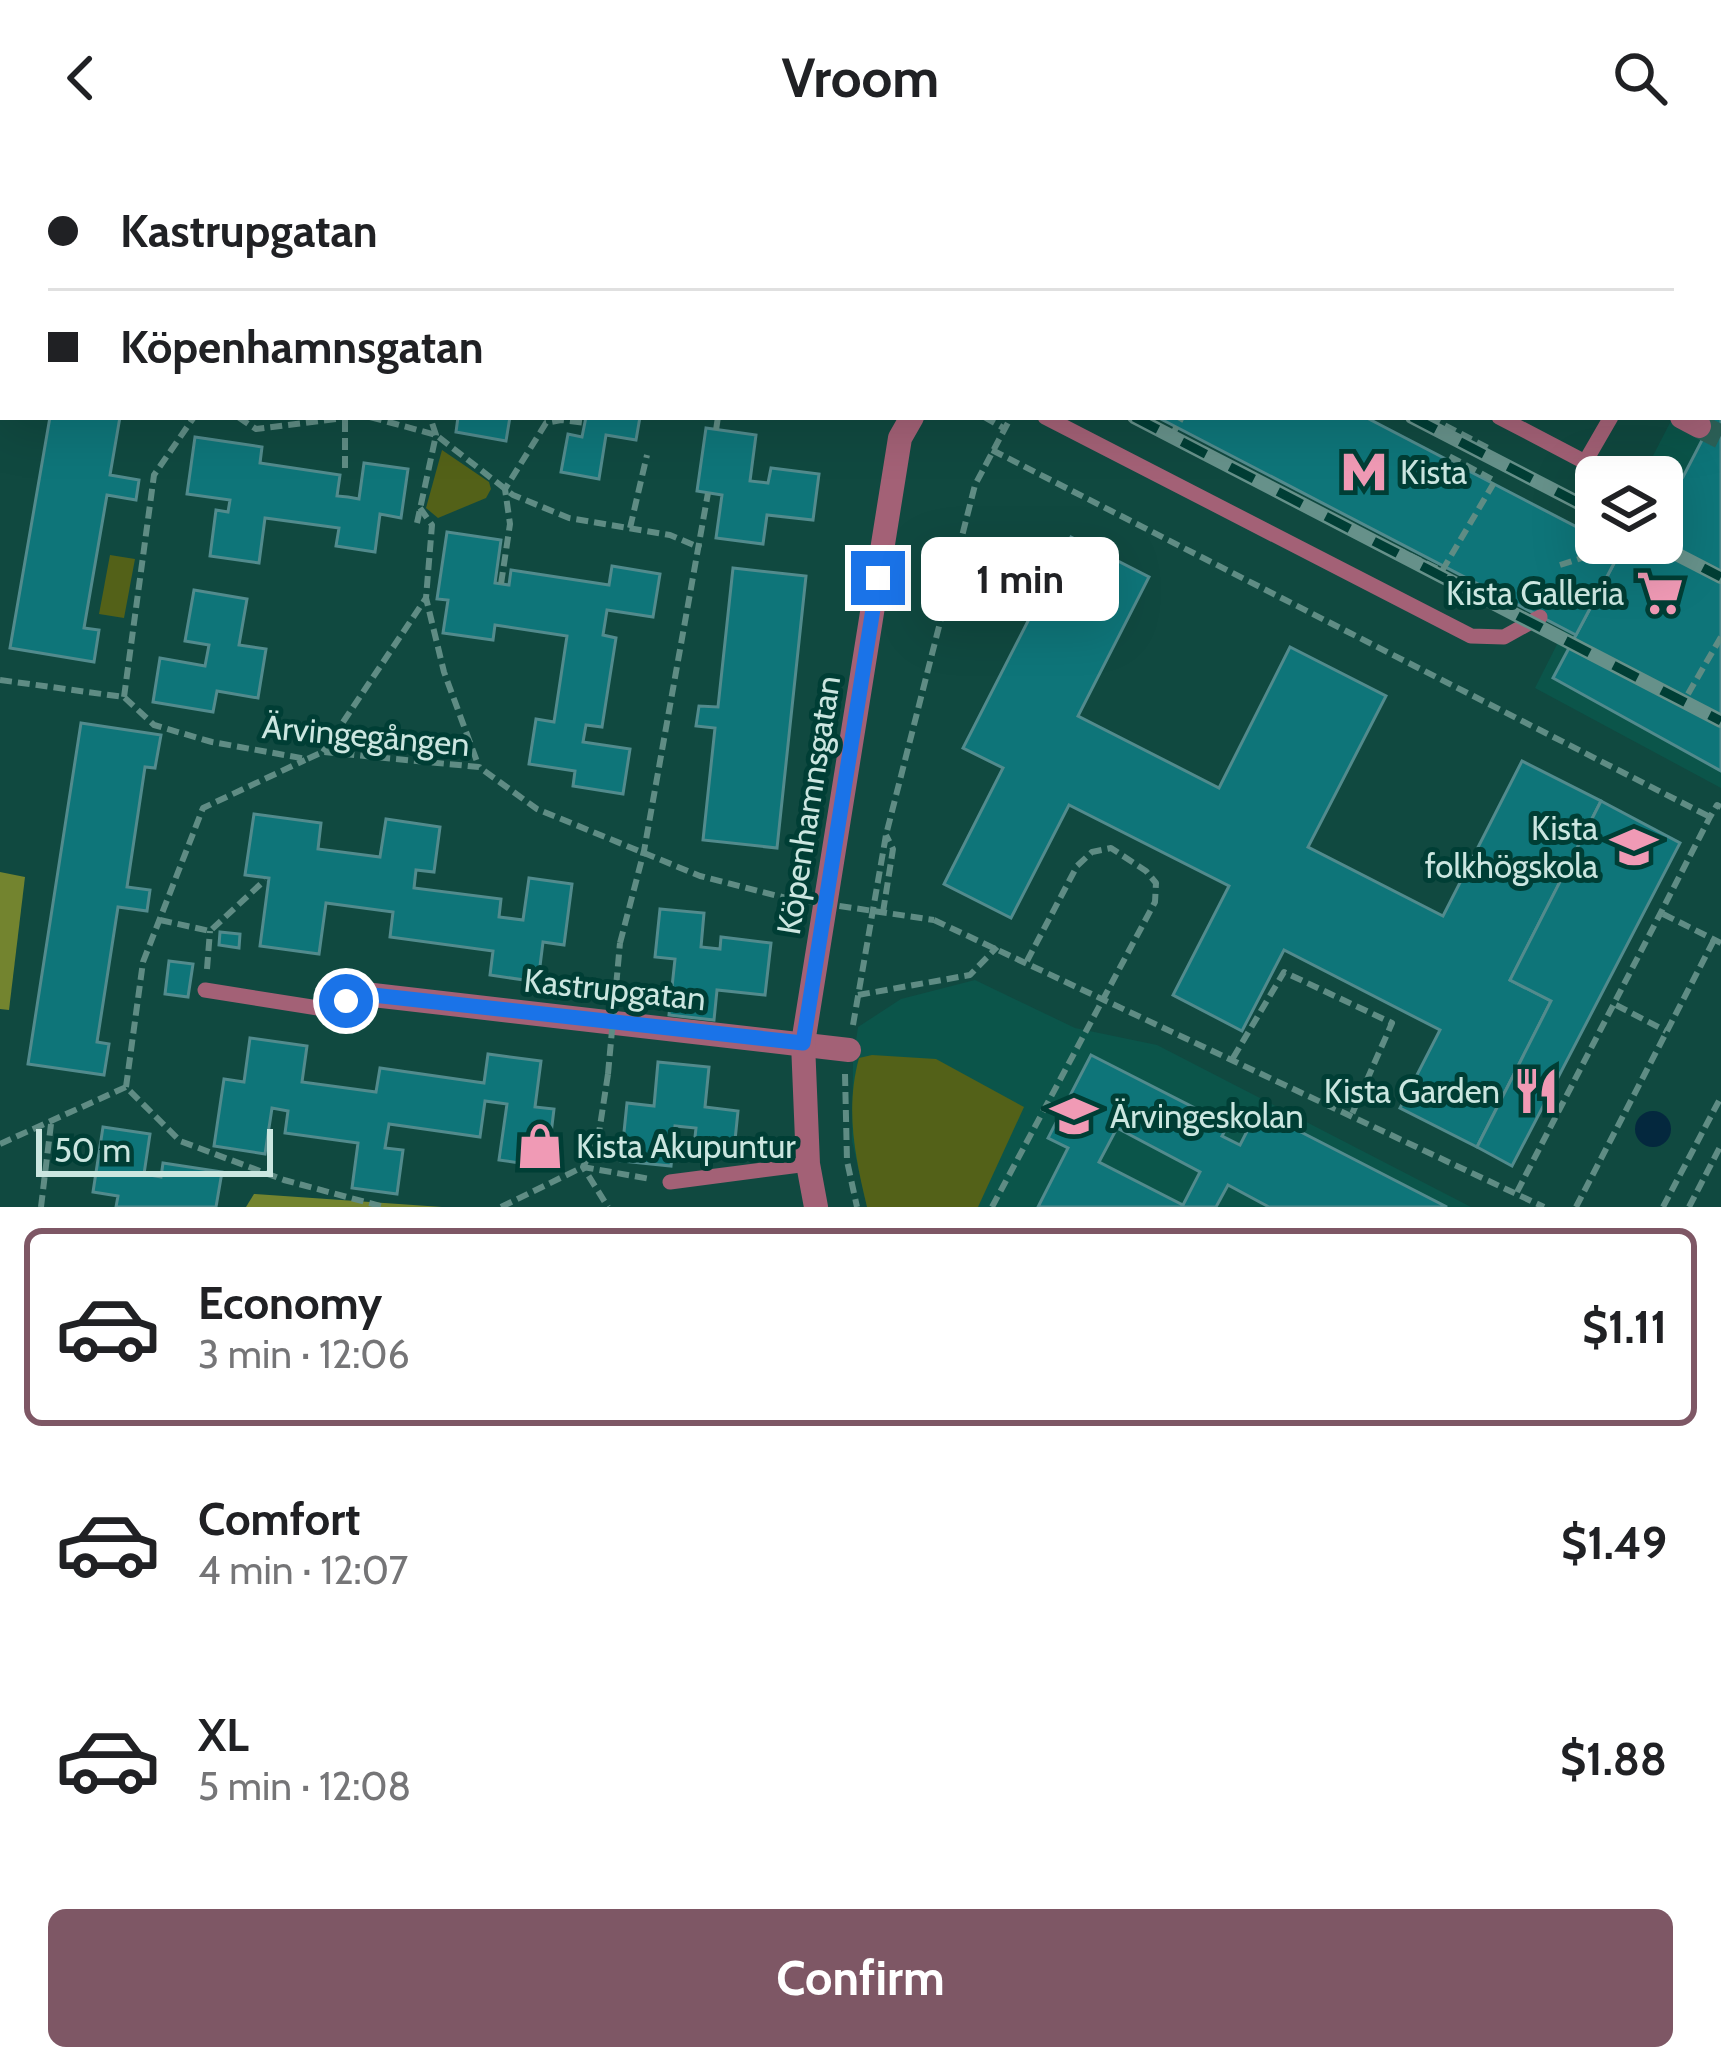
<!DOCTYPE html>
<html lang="en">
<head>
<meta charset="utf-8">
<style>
  :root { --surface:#fff; --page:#f2f2f2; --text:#202124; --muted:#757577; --line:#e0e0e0; --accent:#7e5765 }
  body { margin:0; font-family:Cabin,sans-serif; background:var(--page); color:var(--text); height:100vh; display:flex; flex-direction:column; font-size:45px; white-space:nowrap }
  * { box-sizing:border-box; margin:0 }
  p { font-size:39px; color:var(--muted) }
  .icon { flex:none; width:66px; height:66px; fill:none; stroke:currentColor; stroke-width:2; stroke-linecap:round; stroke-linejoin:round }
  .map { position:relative; height:1051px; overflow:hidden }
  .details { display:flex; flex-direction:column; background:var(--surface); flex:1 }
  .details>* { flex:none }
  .banner { position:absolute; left:0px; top:0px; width:1722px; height:264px; box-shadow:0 12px 48px #0002; display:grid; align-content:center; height:264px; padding:0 48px; background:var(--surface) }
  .buttons { position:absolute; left:1575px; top:300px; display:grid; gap:24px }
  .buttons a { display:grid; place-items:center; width:108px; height:108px; border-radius:18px; background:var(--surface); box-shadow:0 12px 48px #0002; font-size:60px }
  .scale { position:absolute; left:36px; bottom:30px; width:237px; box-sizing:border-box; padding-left:12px; border:6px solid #cbe6e0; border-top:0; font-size:33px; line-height:42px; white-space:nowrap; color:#cbe6e0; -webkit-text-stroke:9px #003e35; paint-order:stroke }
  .end { position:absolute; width:54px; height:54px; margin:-27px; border:15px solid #1a73e8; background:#fff; box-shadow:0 0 0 6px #fff }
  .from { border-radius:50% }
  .bubble { position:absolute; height:84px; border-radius:18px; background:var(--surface); box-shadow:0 12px 48px #0002; font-size:39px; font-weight:700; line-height:84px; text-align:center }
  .banner b { display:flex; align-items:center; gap:42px; height:114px; font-size:45px }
  .banner b+b { border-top:3px solid var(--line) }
  .banner i { width:30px; height:30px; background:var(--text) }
  ul { padding:21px 0 0; list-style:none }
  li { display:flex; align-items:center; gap:36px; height:198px; margin:0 24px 18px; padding:0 24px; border:6px solid transparent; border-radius:18px }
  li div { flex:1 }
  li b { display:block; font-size:45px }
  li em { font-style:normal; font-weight:700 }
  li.on { border-color:var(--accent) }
  li>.icon { width:108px; height:108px; stroke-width:1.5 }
  .cta { display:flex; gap:24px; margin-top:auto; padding:24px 48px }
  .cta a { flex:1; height:138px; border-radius:18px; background:var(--accent); color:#fff; font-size:48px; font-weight:700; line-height:138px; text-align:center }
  header { display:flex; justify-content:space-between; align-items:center; height:156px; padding:0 48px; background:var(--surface); font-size:54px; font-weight:700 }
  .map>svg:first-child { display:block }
</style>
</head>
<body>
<header><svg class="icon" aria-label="back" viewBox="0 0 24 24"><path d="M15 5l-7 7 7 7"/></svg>Vroom<svg class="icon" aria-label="search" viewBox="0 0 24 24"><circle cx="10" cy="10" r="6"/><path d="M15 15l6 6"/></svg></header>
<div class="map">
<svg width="1721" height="1051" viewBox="0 0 1721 1051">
  <rect width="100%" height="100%" fill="#104940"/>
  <!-- built -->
  <g fill="#0b554a">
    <polygon points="1248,0 1721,0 1721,632 1535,532 1608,387 1662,387 1662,321 1642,321 1673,261 1719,261 1719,3"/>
    <polygon points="975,824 1075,872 1157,889 1471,1051 867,1051 852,985 853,906 858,871 901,843"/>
  </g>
  <!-- green -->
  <g fill="#536118">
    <polygon points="442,294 489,326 491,333 486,342 438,362 426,352"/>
    <polygon points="110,399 135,403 124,462 99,458"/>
    <path d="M872,899L936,903L1024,951L978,1051H867C855,1001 845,953 859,902Z"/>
  </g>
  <!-- forest -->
  <g fill="#73842f">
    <polygon points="0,716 25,721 9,854 0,853"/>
    <polygon points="254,1038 255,1038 442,1051 246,1051"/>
  </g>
  <!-- water -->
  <circle fill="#04283e" cx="1653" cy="973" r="18"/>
  <!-- building -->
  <g fill="#0e7579" stroke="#528b8d" stroke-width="3" fill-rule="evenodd">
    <polygon points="1301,0 1721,0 1721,209 1719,3"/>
    <polygon points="1384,0 1483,0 1383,3"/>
    <polygon points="1721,247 1721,615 1553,522 1625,387 1662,387 1659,321 1664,311 1683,321 1714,261 1719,261"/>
    <polygon points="50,261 120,261 110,319 139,324 136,344 107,339 84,472 99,474 94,506 10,492"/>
    <polygon points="458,261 510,261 506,285 456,276"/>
    <polygon points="586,261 640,261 636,284 606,279 599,323 561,316 568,278 582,281"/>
    <polygon points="1157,261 1365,261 1596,381 1596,387 1607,387 1621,394 1576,479"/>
    <polygon points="706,272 756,279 750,325 768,327 771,312 819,318 813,364 767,359 763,388 716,382 722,339 697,335"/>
    <polygon points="195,281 262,291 260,307 340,319 337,340 348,341 359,343 364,307 408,313 401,362 380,358 375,396 336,390 339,372 265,362 259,407 210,400 216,354 228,356 230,344 187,338"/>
    <polygon points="447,376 501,384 495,427 509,429 511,414 609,429 612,410 660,418 653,461 607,454 603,479 616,482 602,571 586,569 583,586 630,593 623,638 573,630 575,615 529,608 536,563 554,566 567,480 495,469 493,484 443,477 448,444 437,443"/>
    <polygon points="1071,381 1149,421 1078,560 1219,632 1290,491 1386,540 1308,691 1443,760 1522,605 1601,645 1510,824 1551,845 1477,991 1400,952 1440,874 1284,794 1242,875 1173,839 1229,730 1069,649 1011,762 944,728 1003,612 963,592"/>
    <polygon points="733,412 806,420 777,692 703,684 715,572 696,570 699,550 718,551"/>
    <polygon points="194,434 247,443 239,489 266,493 258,542 217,535 213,556 153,546 160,502 205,510 209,489 185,485"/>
    <polygon points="81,567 161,579 155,612 145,611 127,731 150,734 147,755 118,751 97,886 109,888 104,919 28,908"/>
    <polygon points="1601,645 1680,687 1512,1010 1477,991 1551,845 1510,824"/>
    <polygon points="254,658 321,667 318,693 380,701 386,663 440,671 434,716 416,714 414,732 501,743 499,761 523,764 529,722 572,728 564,789 543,786 538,826 490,819 493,795 390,781 393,756 326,747 319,798 260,790 269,722 245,719"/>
    <polygon points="660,753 704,757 701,791 720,793 721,781 771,787 765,839 717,834 714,864 669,859 675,803 655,801"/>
    <polygon points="220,776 240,778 239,792 219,789"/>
    <polygon points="169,805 193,808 188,841 165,838"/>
    <polygon points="250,882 307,890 302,926 376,936 380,912 484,927 488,898 541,905 535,951 554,953 547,1011 499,1004 507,948 485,945 480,981 389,968 385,992 403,994 397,1038 352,1032 358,987 285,977 288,955 272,952 265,998 214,990 224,923 244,926"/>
    <path d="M1091,899L1228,969L1222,980L1240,989L1258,954L1447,1051H1269L1228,1029L1216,1051H1038L1068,992L1048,982ZM1117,972L1200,1016L1183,1049L1099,1006Z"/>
    <polygon points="658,906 709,911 705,951 738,955 734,994 694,990 696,972 675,970 671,1010 621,1005 627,947 654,950"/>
    <polygon points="103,971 150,978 144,1018 161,1021 163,1007 222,1016 216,1051 116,1051 118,1040 93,1036"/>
  </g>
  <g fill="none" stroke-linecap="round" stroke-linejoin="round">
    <!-- minor-tunnel -->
    <polyline stroke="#2c6158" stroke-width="24" stroke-dasharray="24 12" stroke-linecap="butt" points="1699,270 1721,281"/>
    <!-- path -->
    <g stroke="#5f8c84" stroke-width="6" stroke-dasharray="12 6" stroke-linecap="butt">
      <polyline points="537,0 542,3"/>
      <polyline points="1260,0 1266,3"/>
      <polyline points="238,261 256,273 345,262"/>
      <polyline points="370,261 436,279 513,339 569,362 670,379 701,392"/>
      <polyline points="1429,261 1492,294"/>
      <polyline points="716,274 718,261"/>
      <polyline points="1171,281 1182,261"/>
      <polyline points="992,294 1710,661"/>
      <polyline points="345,312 345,261"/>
      <polyline points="420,352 432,369 426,442 444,516 479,611"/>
      <polyline points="417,367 436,279 430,261"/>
      <polyline points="1345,368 1442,415 1495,325 1449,300"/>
      <polyline points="630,372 647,299"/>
      <polyline points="1604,395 1624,388"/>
      <polyline points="1560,409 1585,401"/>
      <polyline points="501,428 510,368 505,333 546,267 561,264 585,267"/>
      <polyline points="0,524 124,541 154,569 212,586 307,603 323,596 479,611 537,653 700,720 786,742"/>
      <polyline points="1688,538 1721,481"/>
      <polyline points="124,541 154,319 194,261"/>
      <polyline points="323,596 426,442"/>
      <polyline points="883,756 893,693 886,679"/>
      <polyline points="1663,758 1721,787"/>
      <polyline points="160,764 210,775 265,724"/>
      <polyline points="934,764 1544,1051"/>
      <polyline points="620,787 644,695 708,337"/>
      <polyline points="207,813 210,775"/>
      <polyline points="858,839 970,819 997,791"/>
      <polyline points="1616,849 1666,875"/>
      <polyline points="853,869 886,679 975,329 1011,261"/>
      <polyline points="1233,902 1284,816 1392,867 1352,958"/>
      <polyline points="608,918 598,983 583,1011 608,1051"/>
      <polyline points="845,918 847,1005 857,1051"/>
      <polyline points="126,931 143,806 203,652 305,604"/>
      <polyline points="0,988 126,931 180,985 284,1024 384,1051"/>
      <polyline points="1517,1036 1710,661 1717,649 1721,651"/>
      <polyline points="41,1051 51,968"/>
      <polyline points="501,1051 583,1011 650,1023"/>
      <polyline points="992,1051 1155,746 1156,727 1146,715 1111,692 1092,696 1077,710 1027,805"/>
      <polyline points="1576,1051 1714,784"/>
      <polyline points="1663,1051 1721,941"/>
      <polyline points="1689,1051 1721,989"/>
    </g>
    <!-- service -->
    <g stroke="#a36176" stroke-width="15">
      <polyline points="1045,261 1471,480 1504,481 1540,461"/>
      <polyline points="1499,261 1585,306 1596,327"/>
      <polyline points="1585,306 1611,261"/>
      <polyline points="1589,378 1596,352"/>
      <polyline points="205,834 318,852 373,839"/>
      <polyline points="670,1026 808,1008"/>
    </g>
    <!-- minor -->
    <g stroke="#a36176" stroke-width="24">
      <polyline points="201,0 211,3"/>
      <polyline points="1163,0 1169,3"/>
      <polyline points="1202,0 1207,3"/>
      <polyline points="29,3 30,0"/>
      <polyline points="1054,3 1056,0"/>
      <polyline points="0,252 3,226"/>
      <polyline points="1682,261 1699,270"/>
      <polyline points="373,839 849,894"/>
      <polyline points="816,1051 808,1008 803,887 900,282 912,261"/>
    </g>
    <defs>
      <g id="rail">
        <polyline points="619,0 625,3"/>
        <polyline points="905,0 912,3"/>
        <polyline points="1134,261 1721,565"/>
        <polyline points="1412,261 1596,356"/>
        <polyline points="1655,387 1721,421"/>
      </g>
    </defs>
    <!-- rail casing -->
    <use href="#rail" stroke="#66918a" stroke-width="14"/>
    <!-- rail -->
    <use href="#rail" stroke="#003e35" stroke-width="9" stroke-dasharray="27" stroke-linecap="butt"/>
    <!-- path-bridge -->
    <g stroke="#5f8c84" stroke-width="6" stroke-dasharray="12 6" stroke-linecap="butt">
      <polyline points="984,261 1005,273"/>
      <polyline points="786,742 934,764"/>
      <polyline points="608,918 620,787"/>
    </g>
  </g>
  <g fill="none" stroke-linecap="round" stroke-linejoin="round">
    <!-- route -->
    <polyline stroke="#1a73e8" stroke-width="15" points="346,845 373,839 803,887 878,422"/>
  </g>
  <!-- icons -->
  <defs>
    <symbol id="metro-bare" viewBox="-9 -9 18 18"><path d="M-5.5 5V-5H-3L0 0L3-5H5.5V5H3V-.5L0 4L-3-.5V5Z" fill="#f09ab5" stroke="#003e35" stroke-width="2.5" paint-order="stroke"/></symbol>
    <symbol id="supermarket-bare" viewBox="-9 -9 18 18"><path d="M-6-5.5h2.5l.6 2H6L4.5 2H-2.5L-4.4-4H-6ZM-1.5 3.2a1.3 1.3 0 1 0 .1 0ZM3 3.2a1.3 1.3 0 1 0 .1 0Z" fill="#f09ab5" stroke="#003e35" stroke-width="2.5" paint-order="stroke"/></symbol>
    <symbol id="university-bare" viewBox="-9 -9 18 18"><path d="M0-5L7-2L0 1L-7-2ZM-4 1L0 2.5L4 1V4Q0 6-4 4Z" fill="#f09ab5" stroke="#003e35" stroke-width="2.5" paint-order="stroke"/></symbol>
    <symbol id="restaurant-bare" viewBox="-9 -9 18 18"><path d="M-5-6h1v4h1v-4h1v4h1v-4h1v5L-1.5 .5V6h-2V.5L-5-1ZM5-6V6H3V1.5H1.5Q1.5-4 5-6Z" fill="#f09ab5" stroke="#003e35" stroke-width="2.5" paint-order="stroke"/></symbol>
    <symbol id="school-bare" viewBox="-9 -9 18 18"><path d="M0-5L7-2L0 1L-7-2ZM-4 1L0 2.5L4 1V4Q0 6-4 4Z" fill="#f09ab5" stroke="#003e35" stroke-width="2.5" paint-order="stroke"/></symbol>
    <symbol id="shop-bare" viewBox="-9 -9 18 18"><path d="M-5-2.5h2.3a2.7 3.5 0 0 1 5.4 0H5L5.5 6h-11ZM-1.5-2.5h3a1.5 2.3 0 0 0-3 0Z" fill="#f09ab5" stroke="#003e35" stroke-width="2.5" paint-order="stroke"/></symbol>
  </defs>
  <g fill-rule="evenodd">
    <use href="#metro-bare" x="1331" y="283" width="66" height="66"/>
    <use href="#supermarket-bare" x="1627" y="404" width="66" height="66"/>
    <use href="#university-bare" x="1601" y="658" width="66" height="66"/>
    <use href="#restaurant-bare" x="1503" y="902" width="66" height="66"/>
    <use href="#school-bare" x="1041" y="927" width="66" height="66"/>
    <use href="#shop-bare" x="507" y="957" width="66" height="66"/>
  </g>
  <g text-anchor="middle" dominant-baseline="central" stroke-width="10" stroke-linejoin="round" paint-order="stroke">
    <!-- poi labels -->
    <g font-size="33" fill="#cbe6e0" stroke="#003e35" text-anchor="start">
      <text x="1400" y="316">Kista</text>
      <text x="1624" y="437" text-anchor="end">Kista Galleria</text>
      <text x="1598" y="672" text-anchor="end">Kista<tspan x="1598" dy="38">folkhögskola</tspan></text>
      <text x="1500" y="935" text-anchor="end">Kista Garden</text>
      <text x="1110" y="960">Ärvingeskolan</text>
      <text x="576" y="990">Kista Akupuntur</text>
    </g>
    <!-- street labels -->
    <g font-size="33" fill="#cbe6e0" stroke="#003e35">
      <text transform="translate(366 579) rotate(5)">Ärvingegången</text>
      <text transform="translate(808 649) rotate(-81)">Köpenhamnsgatan</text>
      <text transform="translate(615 833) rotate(6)">Kastrupgatan</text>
    </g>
  </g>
</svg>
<div class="buttons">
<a><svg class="icon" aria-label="layers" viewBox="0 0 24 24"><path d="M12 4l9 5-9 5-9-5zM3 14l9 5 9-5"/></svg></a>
</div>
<div class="scale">50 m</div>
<i class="end from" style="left:346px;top:845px"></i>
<i class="end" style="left:878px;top:422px"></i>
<div class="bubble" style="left:921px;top:381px;width:198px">1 min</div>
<div class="banner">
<b><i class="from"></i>Kastrupgatan</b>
<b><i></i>Köpenhamnsgatan</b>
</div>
</div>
<section class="details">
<ul>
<li class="on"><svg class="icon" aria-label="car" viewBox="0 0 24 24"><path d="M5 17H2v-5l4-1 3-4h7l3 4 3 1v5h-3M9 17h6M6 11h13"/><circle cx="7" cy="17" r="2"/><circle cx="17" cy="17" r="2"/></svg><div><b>Economy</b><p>3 min · 12:06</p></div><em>$1.11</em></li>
<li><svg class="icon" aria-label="car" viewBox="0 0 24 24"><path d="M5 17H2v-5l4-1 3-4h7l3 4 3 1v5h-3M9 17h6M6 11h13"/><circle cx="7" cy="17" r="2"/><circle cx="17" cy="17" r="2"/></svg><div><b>Comfort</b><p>4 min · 12:07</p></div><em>$1.49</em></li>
<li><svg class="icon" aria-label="car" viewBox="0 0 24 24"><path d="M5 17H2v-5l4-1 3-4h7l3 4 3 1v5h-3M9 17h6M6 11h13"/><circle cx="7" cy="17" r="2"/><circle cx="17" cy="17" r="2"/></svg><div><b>XL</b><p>5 min · 12:08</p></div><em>$1.88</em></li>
</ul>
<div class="cta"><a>Confirm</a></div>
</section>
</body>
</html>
